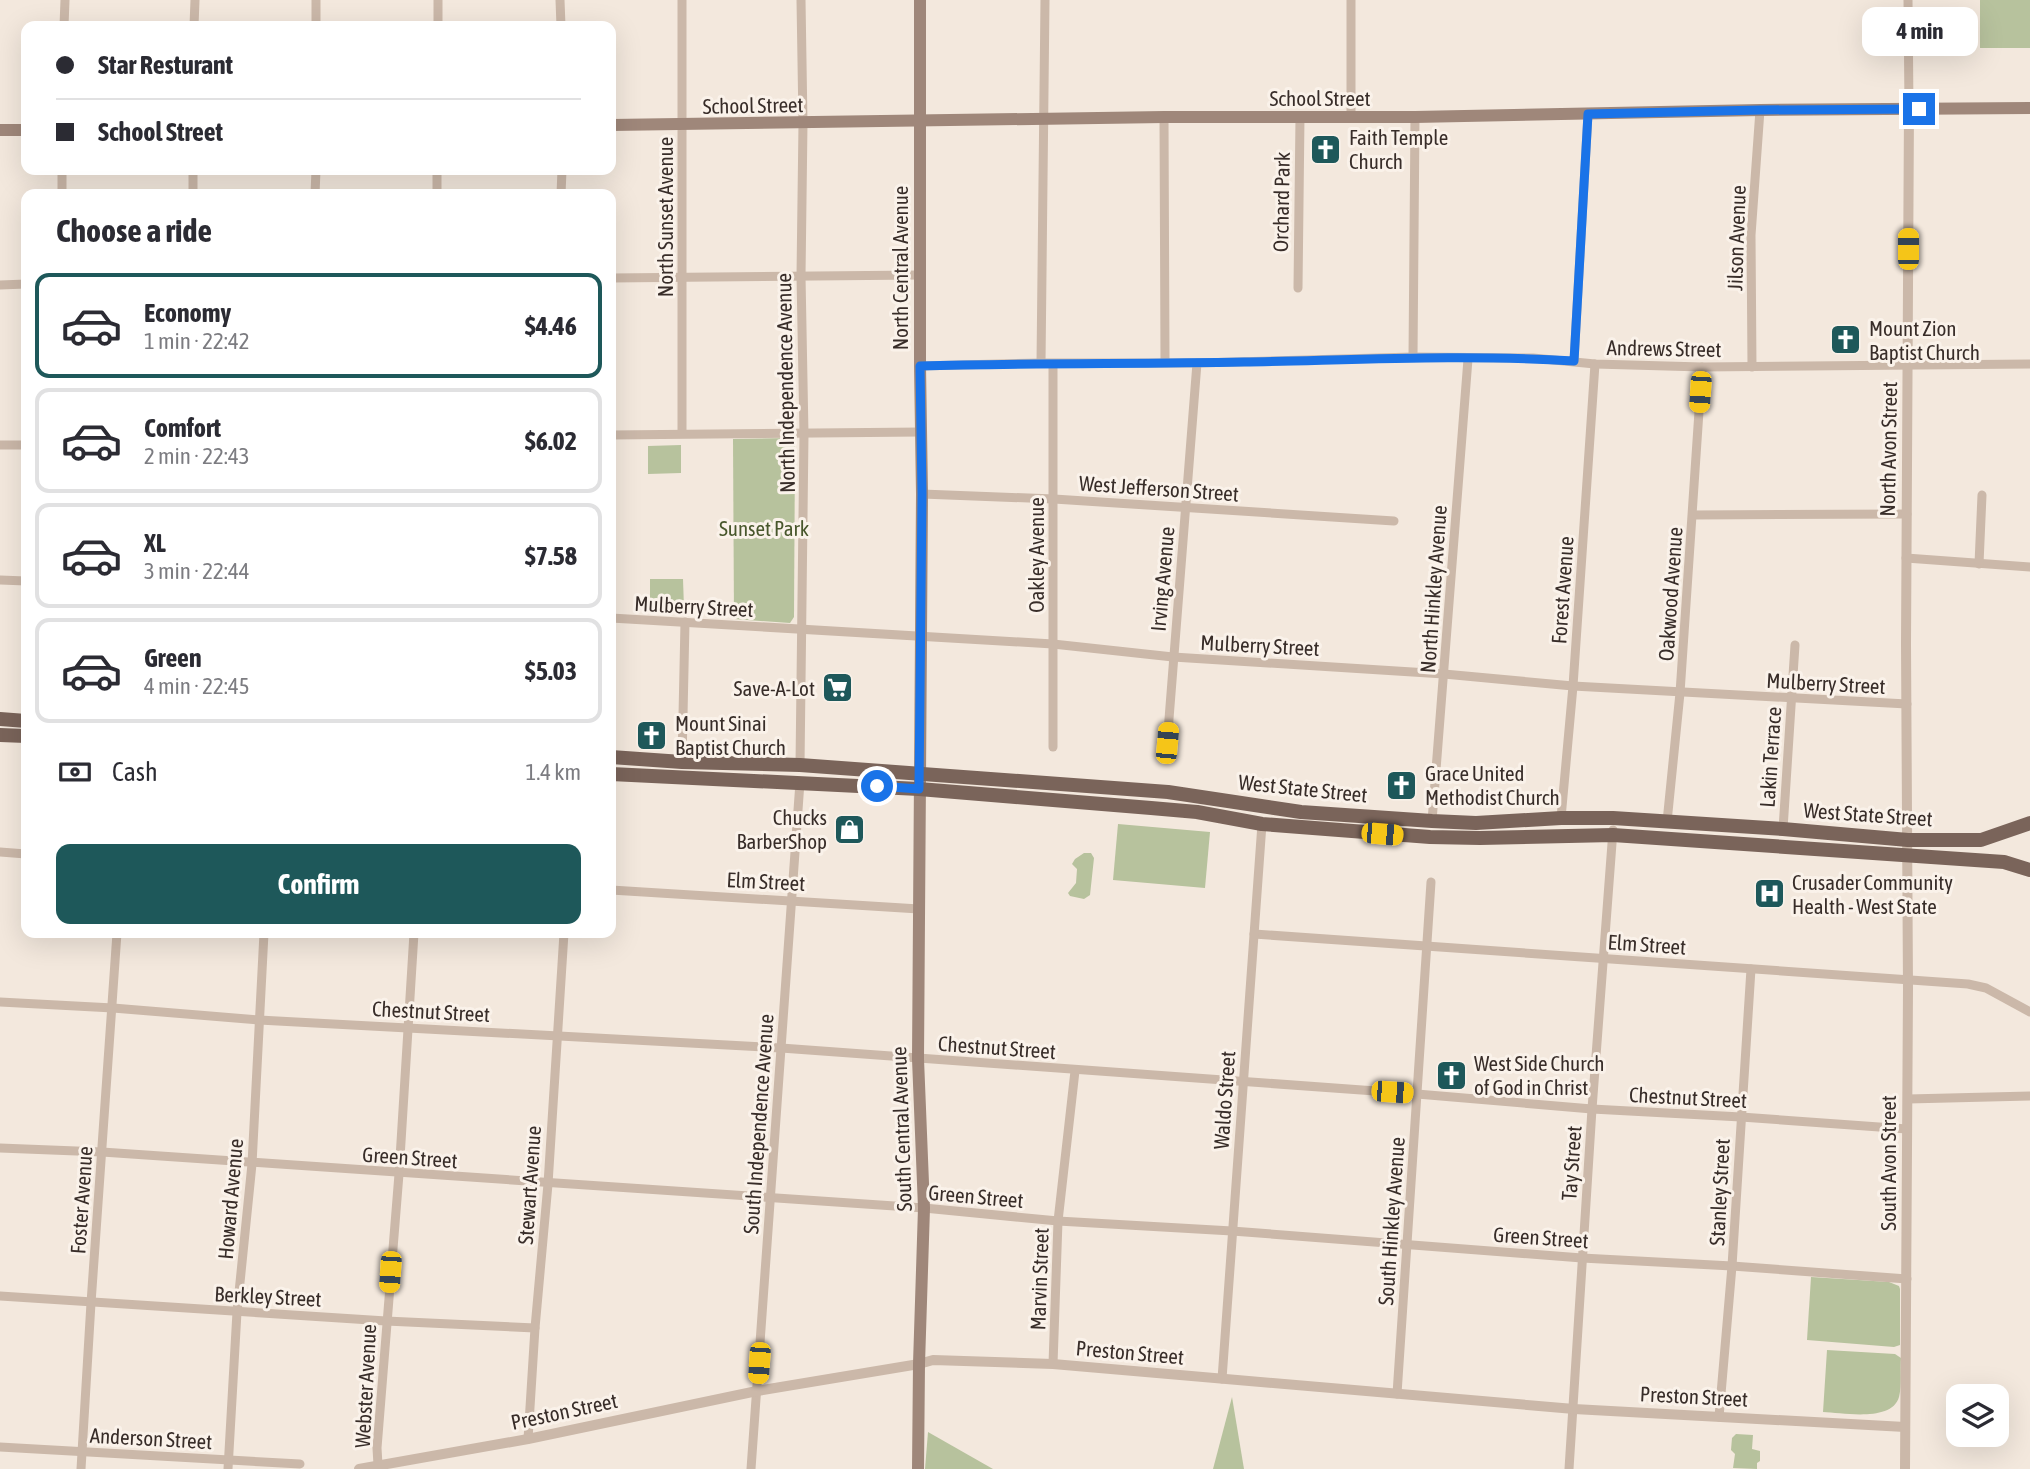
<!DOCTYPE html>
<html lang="en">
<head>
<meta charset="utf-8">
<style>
  :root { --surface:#fff; --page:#f2f2f3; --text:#2b2b33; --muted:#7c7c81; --line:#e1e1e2; --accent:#1e585a }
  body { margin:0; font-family:"Asap Condensed",sans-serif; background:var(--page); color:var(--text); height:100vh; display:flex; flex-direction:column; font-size:26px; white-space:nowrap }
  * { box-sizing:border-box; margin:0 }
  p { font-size:23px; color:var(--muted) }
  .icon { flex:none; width:38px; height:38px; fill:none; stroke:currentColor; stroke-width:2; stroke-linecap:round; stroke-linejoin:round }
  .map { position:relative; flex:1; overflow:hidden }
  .details { position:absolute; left:21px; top:189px; width:595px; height:749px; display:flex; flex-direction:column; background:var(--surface); border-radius:14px; box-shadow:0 7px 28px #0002 }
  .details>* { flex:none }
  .top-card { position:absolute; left:21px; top:21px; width:595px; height:154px; border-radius:14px; box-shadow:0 7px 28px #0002; display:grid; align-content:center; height:154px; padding:0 35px; background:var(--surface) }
  .fabs { position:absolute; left:1946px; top:1384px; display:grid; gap:14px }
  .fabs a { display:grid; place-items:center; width:63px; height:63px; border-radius:14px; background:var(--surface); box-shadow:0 7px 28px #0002; font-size:35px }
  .end { position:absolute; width:32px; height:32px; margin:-16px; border:9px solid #1a73e8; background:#fff; box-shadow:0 0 0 4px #fff }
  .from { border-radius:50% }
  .bubble { position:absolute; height:49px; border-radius:14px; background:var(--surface); box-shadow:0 7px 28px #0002; font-size:23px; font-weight:700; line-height:49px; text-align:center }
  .car { position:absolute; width:21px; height:42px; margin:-21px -10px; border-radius:9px; box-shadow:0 0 5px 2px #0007; background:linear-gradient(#f5c518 24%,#345 0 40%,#f5c518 0 76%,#345 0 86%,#f5c518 0) }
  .top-card b { display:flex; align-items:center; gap:24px; height:66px; font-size:26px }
  .top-card b+b { border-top:2px solid var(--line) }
  .top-card i { width:18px; height:18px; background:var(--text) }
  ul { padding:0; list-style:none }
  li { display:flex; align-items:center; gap:21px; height:105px; margin:0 14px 10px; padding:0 21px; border:4px solid var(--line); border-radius:14px }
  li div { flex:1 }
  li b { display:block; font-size:26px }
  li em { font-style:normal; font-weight:700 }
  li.selected { border-color:var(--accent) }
  li>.icon { width:63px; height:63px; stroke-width:1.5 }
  h2 { padding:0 35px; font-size:32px; line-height:84px }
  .pay { display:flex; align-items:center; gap:18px; height:77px; padding:0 35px; font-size:26px }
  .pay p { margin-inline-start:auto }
  .primary-button { display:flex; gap:14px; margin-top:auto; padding:14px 35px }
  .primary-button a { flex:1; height:80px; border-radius:14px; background:var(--accent); color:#fff; font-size:28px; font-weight:700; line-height:80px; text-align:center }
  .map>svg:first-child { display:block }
</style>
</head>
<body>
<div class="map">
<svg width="2030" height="1469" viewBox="0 0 2030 1469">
  <rect width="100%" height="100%" fill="#f3e8dd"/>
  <!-- green -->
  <g fill="#b7c29d">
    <rect x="1980" y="0" width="50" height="48"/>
    <polygon points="790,438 794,440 795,443 794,617 790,623 734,619 733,439"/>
    <polygon points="681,445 681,473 648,474 648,446"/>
    <polygon points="650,579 683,579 684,608 650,607"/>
    <polygon points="1118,824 1210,832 1205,888 1113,880"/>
    <polygon points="1084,853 1091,853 1094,858 1090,895 1084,899 1070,896 1068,893 1076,883 1077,869 1072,864 1075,859"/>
    <polygon points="1811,1277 1889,1282 1899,1286 1900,1289 1900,1345 1894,1347 1807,1340"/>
    <path d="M1827,1350L1895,1354L1901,1358C1900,1370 1902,1385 1899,1397C1892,1422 1844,1413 1823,1412Z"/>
    <polygon points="1232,1397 1244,1469 1213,1469"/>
    <polygon points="928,1432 993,1469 925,1469"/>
    <polygon points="1736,1434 1753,1435 1752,1449 1760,1451 1760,1461 1757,1463 1757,1469 1733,1468 1735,1454 1731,1450 1732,1438"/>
  </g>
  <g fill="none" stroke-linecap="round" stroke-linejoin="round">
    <!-- minor -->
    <g stroke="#cbb8a9" stroke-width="9">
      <polyline points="316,0 316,26"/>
      <polyline points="560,0 561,26"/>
      <polyline points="682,0 682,433"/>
      <polyline points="1908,0 1909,108"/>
      <polyline points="64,26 65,0"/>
      <polyline points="194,26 195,0"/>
      <polyline points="438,26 438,0"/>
      <polyline points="1351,116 1351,0"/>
      <polyline points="1164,117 1165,362"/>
      <polyline points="437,170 437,194"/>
      <polyline points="62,194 62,170"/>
      <polyline points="193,194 193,170"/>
      <polyline points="315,194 316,170"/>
      <polyline points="561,194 562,170"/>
      <polyline points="611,278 920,275"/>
      <polyline points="0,285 26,284"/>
      <polyline points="1298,288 1300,117"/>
      <polyline points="1413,357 1415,117"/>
      <polyline points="1574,361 1588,114"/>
      <polyline points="1041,363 1045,0"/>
      <polyline points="920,366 1041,363 1197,363 1413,357 1533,358 1595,364 1702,367 2030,364"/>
      <polyline points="1752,367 1751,235 1760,110"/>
      <polyline points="611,435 921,432"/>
      <polyline points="0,445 26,445"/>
      <polyline points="922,494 1054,499 1394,521"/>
      <polyline points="1693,515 1907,514"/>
      <polyline points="1906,558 2030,567"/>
      <polyline points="1979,564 1982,495"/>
      <polyline points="0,580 26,581"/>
      <polyline points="611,618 1053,644 1173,657 1444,674 1573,686 1907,704"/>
      <polyline points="1053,747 1053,364"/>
      <polyline points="1166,757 1197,363"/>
      <polyline points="682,762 685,622"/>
      <polyline points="800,765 804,434 801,276 803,123 801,0"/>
      <polyline points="1561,818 1573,686 1595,364"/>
      <polyline points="1432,821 1468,359"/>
      <polyline points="1667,822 1680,693 1702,367"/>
      <polyline points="1783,829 1795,645"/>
      <polyline points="0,852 26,854"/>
      <polyline points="611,890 919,909"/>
      <polyline points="1254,934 1968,984 1986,988 2030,1012"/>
      <polyline points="0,1002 113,1008 259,1020 781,1048 1417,1094 1592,1109 1741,1117 1907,1129"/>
      <polyline points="1908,1099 2030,1096"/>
      <polyline points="0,1148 102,1152 924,1208 1058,1221 1232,1231 1582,1258 1732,1266 1907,1279"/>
      <polyline points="0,1296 386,1321 535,1328"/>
      <polyline points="1053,1364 1058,1221 1075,1071"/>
      <polyline points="1222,1379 1262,824"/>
      <polyline points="1397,1394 1431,882"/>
      <polyline points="1719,1417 1732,1266 1751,969"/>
      <polyline points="528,1439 535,1328 548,1184 564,933"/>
      <polyline points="0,1447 300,1464"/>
      <polyline points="378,1465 377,1448 399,1174 414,933"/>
      <polyline points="81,1469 91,1303 117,933"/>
      <polyline points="228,1469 237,1312 252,1164 264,933"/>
      <polyline points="751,1469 800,782"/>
      <polyline points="1569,1469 1592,1109 1613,830"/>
    </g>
    <!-- tertiary -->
    <g stroke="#cbb8a9" stroke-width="10">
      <polyline points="359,1469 528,1439 757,1391 919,1364 933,1360 1053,1364 1574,1409 1905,1427"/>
      <polyline points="1905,1469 1908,989 1906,644 1909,108"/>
    </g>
    <!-- secondary -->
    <g stroke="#9f877a" stroke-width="12">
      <polyline points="611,125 1164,117 1415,117 1760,110 2030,108"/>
      <polyline points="0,130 26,130"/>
      <polyline points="918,1469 919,1364 924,1208 918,1059 922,494 920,366 920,0"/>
    </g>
    <!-- primary -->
    <g stroke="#7a645a" stroke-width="14">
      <polyline points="0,719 26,721"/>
      <polyline points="0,735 26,736"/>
      <polyline points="611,757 682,762 800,765 1168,792 1301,812 1432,821 1476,823 1561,818 1613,818 1783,829 1908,840 1981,840 2030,823"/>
      <polyline points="611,774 919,789 1151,808 1197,812 1262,824 1430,837 1480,838 1613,835 2004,862 2030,870"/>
    </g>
  </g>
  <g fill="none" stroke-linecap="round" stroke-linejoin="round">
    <!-- route -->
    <path stroke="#1a73e8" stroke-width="9" d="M877,786L919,789L922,494L920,366C1028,363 1136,364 1244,362C1354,360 1464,354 1574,361L1588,114L1760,110L1919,109"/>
  </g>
  <!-- icons -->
  <defs>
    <symbol id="church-square" viewBox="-11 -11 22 22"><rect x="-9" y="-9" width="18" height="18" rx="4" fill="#1e585a" stroke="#faf2ea"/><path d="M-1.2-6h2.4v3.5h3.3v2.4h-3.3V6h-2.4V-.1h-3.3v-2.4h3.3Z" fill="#fff"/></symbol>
    <symbol id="supermarket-square" viewBox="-11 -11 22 22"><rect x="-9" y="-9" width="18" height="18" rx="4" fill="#1e585a" stroke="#faf2ea"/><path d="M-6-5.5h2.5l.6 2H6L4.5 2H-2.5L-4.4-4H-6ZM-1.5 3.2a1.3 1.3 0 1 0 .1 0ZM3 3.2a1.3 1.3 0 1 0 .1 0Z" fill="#fff"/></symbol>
    <symbol id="shop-square" viewBox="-11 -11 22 22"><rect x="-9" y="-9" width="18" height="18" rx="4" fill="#1e585a" stroke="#faf2ea"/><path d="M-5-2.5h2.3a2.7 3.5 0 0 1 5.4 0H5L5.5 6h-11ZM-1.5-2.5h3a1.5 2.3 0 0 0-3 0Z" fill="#fff"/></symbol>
    <symbol id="hospital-square" viewBox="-11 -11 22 22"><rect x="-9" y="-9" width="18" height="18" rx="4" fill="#1e585a" stroke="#faf2ea"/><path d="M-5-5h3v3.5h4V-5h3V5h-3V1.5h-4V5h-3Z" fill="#fff"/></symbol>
  </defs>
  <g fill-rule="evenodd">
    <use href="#church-square" x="1308" y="132" width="35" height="35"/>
    <use href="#church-square" x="1828" y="322" width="35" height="35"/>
    <use href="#supermarket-square" x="820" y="670" width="35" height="35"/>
    <use href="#church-square" x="634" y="718" width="35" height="35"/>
    <use href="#church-square" x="1384" y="768" width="35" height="35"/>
    <use href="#shop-square" x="832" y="812" width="35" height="35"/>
    <use href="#hospital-square" x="1752" y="876" width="35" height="35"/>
    <use href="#church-square" x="1434" y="1058" width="35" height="35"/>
  </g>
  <g text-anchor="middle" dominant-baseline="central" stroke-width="6" stroke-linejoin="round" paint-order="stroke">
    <!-- street labels -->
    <g font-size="21" fill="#382d29" stroke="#faf2ea">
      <text x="1320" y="98">School Street</text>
      <text transform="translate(753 105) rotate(-1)">School Street</text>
      <text transform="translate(1281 202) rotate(-89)">Orchard Park</text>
      <text transform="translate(665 217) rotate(-90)">North Sunset Avenue</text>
      <text transform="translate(1736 238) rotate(-88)">Jilson Avenue</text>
      <text transform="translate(900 268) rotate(-90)">North Central Avenue</text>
      <text transform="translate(1664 348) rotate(1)">Andrews Street</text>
      <text transform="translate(785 383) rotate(-91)">North Independence Avenue</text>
      <text transform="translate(1888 449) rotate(-89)">North Avon Street</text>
      <text transform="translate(1159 488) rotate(4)">West Jefferson Street</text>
      <text transform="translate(1036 555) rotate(-90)">Oakley Avenue</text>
      <text transform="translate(1162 579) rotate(-85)">Irving Avenue</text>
      <text transform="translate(1433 589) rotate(-86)">North Hinkley Avenue</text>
      <text transform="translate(1562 590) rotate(-86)">Forest Avenue</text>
      <text transform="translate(1670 594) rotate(-86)">Oakwood Avenue</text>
      <text transform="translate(694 606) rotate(3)">Mulberry Street</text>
      <text transform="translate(1260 645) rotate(3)">Mulberry Street</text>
      <text transform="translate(1826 683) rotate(3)">Mulberry Street</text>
      <text transform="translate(1770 757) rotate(-86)">Lakin Terrace</text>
      <text transform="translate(1303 788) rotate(6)">West State Street</text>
      <text transform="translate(1868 814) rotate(4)">West State Street</text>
      <text transform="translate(766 881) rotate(3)">Elm Street</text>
      <text transform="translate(1647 944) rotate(4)">Elm Street</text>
      <text transform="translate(431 1011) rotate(3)">Chestnut Street</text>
      <text transform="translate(997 1047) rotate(4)">Chestnut Street</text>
      <text transform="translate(1688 1097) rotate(3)">Chestnut Street</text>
      <text transform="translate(1224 1100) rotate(-86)">Waldo Street</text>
      <text transform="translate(758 1124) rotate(-86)">South Independence Avenue</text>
      <text transform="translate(901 1129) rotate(-92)">South Central Avenue</text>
      <text transform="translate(410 1157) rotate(4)">Green Street</text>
      <text transform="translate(1571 1163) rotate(-86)">Tay Street</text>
      <text transform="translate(1888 1163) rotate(-90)">South Avon Street</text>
      <text transform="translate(529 1185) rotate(-86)">Stewart Avenue</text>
      <text transform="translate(1719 1192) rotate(-87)">Stanley Street</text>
      <text transform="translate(976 1196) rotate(5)">Green Street</text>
      <text transform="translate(230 1199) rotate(-85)">Howard Avenue</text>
      <text transform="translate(81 1200) rotate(-86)">Foster Avenue</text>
      <text transform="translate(1391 1221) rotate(-86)">South Hinkley Avenue</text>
      <text transform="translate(1541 1237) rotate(4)">Green Street</text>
      <text transform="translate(1039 1279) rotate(-88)">Marvin Street</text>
      <text transform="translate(268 1296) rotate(3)">Berkley Street</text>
      <text transform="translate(1130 1352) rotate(5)">Preston Street</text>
      <text transform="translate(365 1386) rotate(-87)">Webster Avenue</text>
      <text transform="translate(1694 1396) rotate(3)">Preston Street</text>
      <text transform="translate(564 1411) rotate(-12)">Preston Street</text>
      <text transform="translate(151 1438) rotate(3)">Anderson Street</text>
    </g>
    <!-- poi labels -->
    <g font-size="21" fill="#382d29" stroke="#faf2ea" text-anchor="start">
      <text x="1349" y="137">Faith Temple<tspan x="1349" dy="24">Church</tspan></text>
      <text x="1869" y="328">Mount Zion<tspan x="1869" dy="24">Baptist Church</tspan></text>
      <text x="815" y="688" text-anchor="end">Save-A-Lot</text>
      <text x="675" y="723">Mount Sinai<tspan x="675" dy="24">Baptist Church</tspan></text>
      <text x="1425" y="773">Grace United<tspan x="1425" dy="24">Methodist Church</tspan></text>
      <text x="827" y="817" text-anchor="end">Chucks<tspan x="827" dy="24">BarberShop</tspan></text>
      <text x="1792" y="882">Crusader Community<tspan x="1792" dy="24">Health - West State</tspan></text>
      <text x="1474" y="1063">West Side Church<tspan x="1474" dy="24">of God in Christ</tspan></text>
    </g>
    <!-- park labels -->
    <g font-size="21" fill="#48572c" stroke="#faf2ea">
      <text x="764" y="528">Sunset Park</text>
    </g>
  </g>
</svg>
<div class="fabs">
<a><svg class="icon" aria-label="layers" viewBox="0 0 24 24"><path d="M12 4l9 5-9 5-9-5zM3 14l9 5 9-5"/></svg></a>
</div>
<i class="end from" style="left:877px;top:786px"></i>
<i class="end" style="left:1919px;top:109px"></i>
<div class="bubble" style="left:1862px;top:7px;width:116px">4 min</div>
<i class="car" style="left:1908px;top:249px;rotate:0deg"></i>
<i class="car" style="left:1700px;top:392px;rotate:184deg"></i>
<i class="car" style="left:1167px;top:743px;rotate:5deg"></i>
<i class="car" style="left:1382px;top:834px;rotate:95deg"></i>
<i class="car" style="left:1392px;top:1092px;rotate:94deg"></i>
<i class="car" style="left:390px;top:1272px;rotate:184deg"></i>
<i class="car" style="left:759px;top:1363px;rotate:184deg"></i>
<div class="top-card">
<b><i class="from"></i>Star Resturant</b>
<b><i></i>School Street</b>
</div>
<section class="details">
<h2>Choose a ride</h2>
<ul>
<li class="selected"><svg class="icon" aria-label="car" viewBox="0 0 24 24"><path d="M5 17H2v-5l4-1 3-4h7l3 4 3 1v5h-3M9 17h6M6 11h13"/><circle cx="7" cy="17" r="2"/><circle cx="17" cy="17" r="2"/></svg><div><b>Economy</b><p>1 min · 22:42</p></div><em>$4.46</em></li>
<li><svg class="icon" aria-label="car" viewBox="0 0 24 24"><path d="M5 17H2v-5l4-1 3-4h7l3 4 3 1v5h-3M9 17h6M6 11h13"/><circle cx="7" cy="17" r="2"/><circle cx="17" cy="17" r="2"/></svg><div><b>Comfort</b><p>2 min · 22:43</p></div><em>$6.02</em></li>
<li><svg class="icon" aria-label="car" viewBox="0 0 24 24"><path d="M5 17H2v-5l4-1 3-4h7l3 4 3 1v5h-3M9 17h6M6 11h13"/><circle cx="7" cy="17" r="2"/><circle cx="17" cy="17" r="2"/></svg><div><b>XL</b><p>3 min · 22:44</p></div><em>$7.58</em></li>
<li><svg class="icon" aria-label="car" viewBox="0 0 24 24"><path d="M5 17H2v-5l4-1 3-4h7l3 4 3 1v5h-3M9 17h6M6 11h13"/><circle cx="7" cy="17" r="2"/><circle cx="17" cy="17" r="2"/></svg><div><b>Green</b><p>4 min · 22:45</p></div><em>$5.03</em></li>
</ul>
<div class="pay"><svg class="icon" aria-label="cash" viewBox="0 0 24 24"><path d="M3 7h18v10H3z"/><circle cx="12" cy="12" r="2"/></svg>Cash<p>1.4 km</p></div>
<div class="primary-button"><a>Confirm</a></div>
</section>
</div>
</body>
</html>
